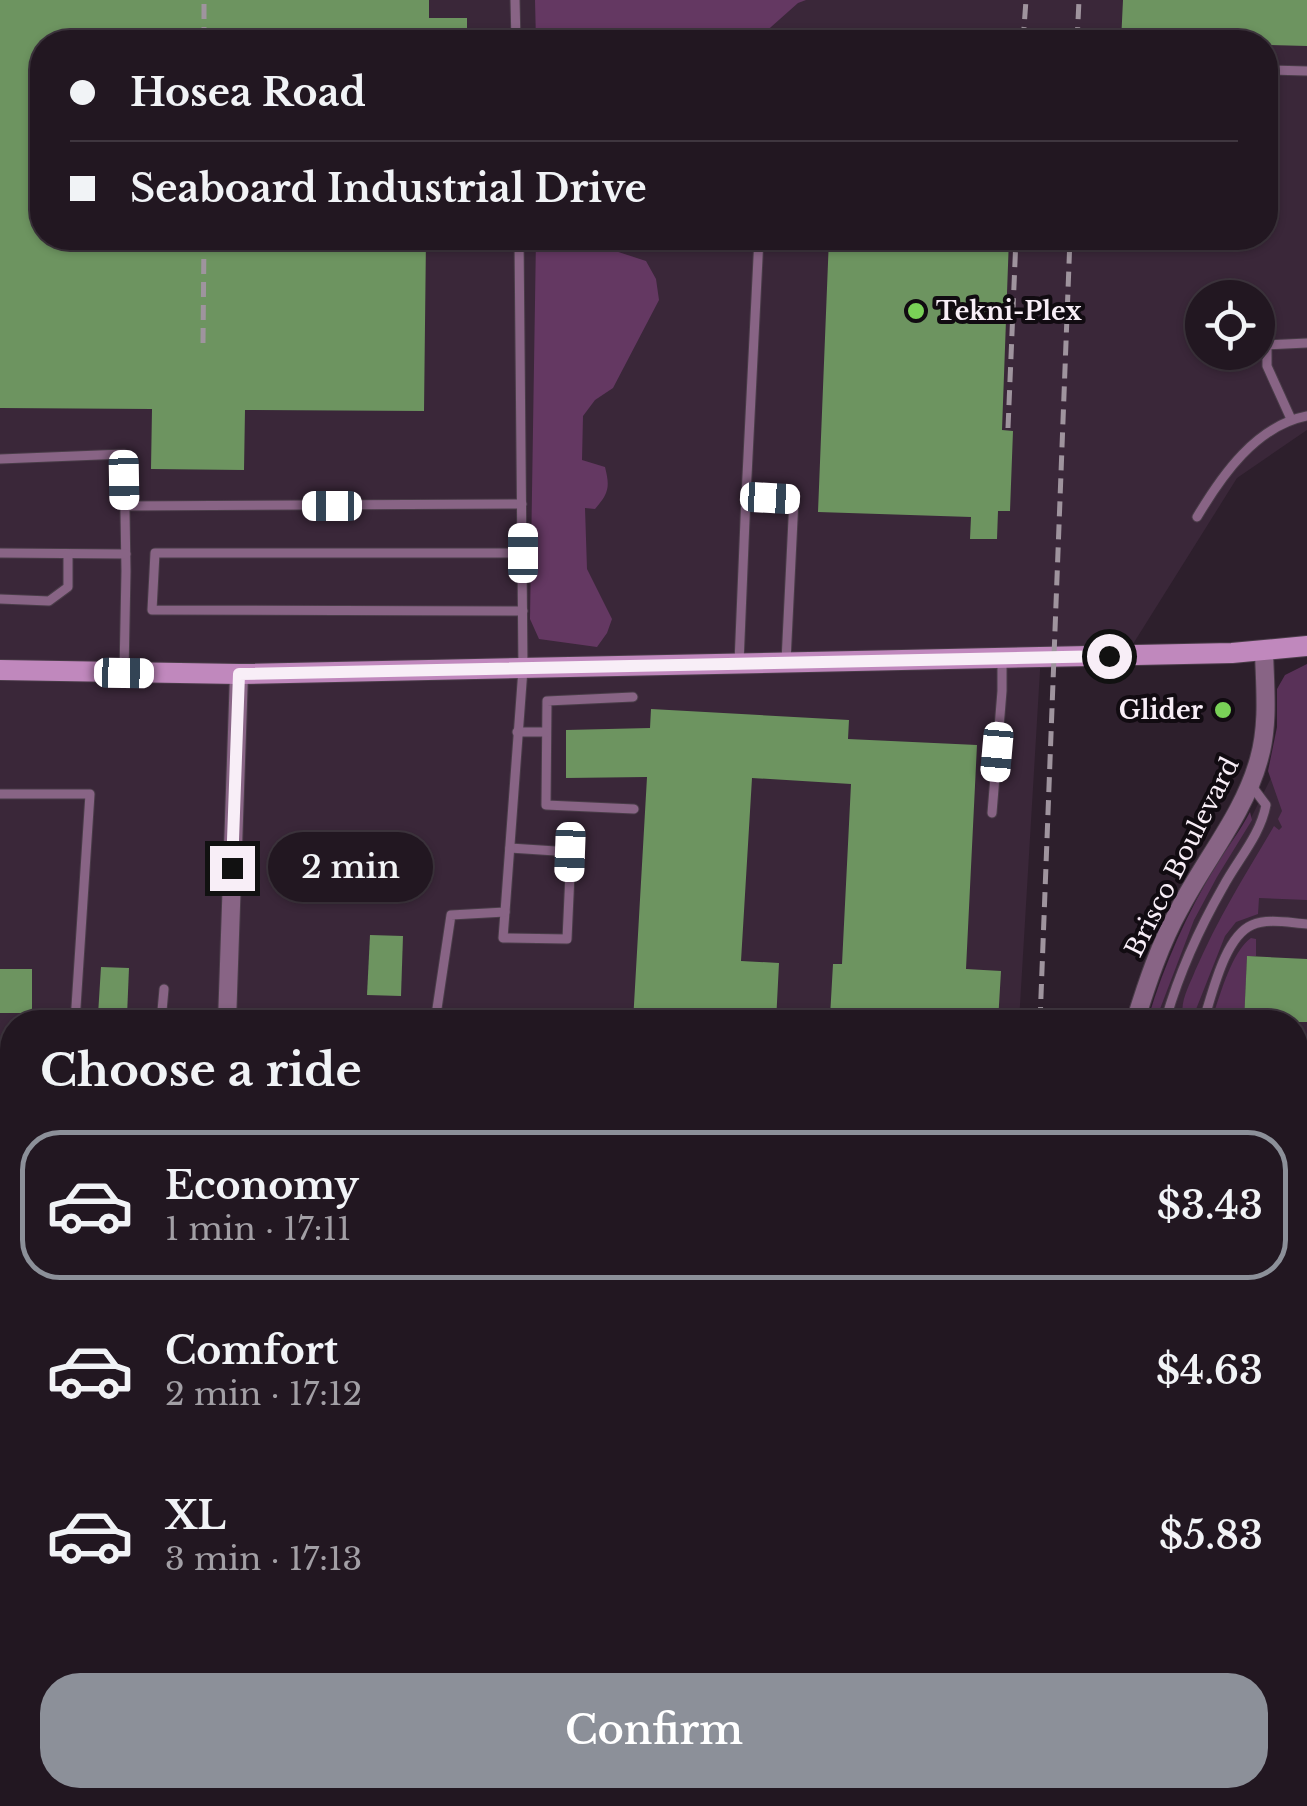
<!DOCTYPE html>
<html lang="en">
<head>
<meta charset="utf-8">
<style>
  :root { --surface:#221721; --page:#2e242e; --text:#f1f3f6; --muted:#a29fa5; --line:#3f363f; --accent:#8c9099 }
  body { margin:0; font-family:"Libre Baskerville",serif; background:var(--page); color:var(--text); height:100vh; display:flex; flex-direction:column; font-size:38px; white-space:nowrap }
  * { box-sizing:border-box; margin:0 }
  p { font-size:32px; color:var(--muted) }
  .icon { flex:none; width:55px; height:55px; fill:none; stroke:currentColor; stroke-width:2; stroke-linecap:round; stroke-linejoin:round }
  .map { position:relative; flex:1; overflow:hidden }
  .sheet { position:absolute; left:0px; top:1010px; width:1308px; height:798px; display:flex; flex-direction:column; background:var(--surface); border-radius:40px 40px 0 0; box-shadow:0 2px 8px #0004,0 0 0 2px var(--line) }
  .sheet>* { flex:none }
  .top-card { position:absolute; left:30px; top:30px; width:1248px; height:220px; border-radius:40px; box-shadow:0 2px 8px #0004,0 0 0 2px var(--line); display:grid; align-content:center; height:220px; padding:0 40px; background:var(--surface) }
  .tools { position:absolute; left:1185px; top:280px; display:grid; gap:20px }
  .tools a { display:grid; place-items:center; width:90px; height:90px; border-radius:50%; background:var(--surface); box-shadow:0 2px 8px #0004,0 0 0 2px var(--line); font-size:50px }
  .end { position:absolute; width:45px; height:45px; margin:-22px; border:12px solid #f8eef7; background:#111; box-shadow:0 0 0 5px #111 }
  .from { border-radius:50% }
  .bubble { position:absolute; height:70px; border-radius:35px; background:var(--surface); box-shadow:0 2px 8px #0004,0 0 0 2px var(--line); font-size:32px; font-weight:600; line-height:70px; text-align:center }
  .car { position:absolute; width:30px; height:60px; margin:-30px -15px; border-radius:12px; box-shadow:0 0 8px 2px #0007; background:linear-gradient(#fff 24%,#345 0 40%,#fff 0 76%,#345 0 86%,#fff 0) }
  .top-card b { display:flex; align-items:center; gap:35px; height:95px; font-size:38px }
  .top-card b+b { border-top:2px solid var(--line) }
  .top-card i { width:25px; height:25px; background:var(--text) }
  ul { padding:0; list-style:none }
  li { display:flex; align-items:center; gap:30px; height:150px; margin:0 20px 15px; padding:0 20px; border:5px solid transparent; border-radius:40px }
  li div { flex:1 }
  li b { display:block; font-size:38px }
  li em { font-style:normal; font-weight:600 }
  li.active { border-color:var(--accent) }
  li>.icon { width:90px; height:90px; stroke-width:1.5 }
  h2 { padding:0 40px; font-size:45px; line-height:120px }
  .button { display:flex; gap:20px; margin-top:auto; padding:20px 40px }
  .button a { flex:1; height:115px; border-radius:40px; background:var(--accent); color:#fff; font-size:40px; font-weight:600; line-height:115px; text-align:center }
  .map>svg:first-child { display:block }
</style>
</head>
<body>
<div class="map">
<svg width="1307" height="1806" viewBox="0 0 1307 1806">
  <rect width="100%" height="100%" fill="#2d1f2c"/>
  <!-- built -->
  <g fill="#3a2739" fill-rule="evenodd">
    <path d="M0,0H1307V430L1237,478L1128,652L1041,654L1019,1022H12V1795H974L973,1806H0ZM42,42H1265V238H42ZM1202,298H1258V352H1202Z"/>
    <polygon points="1307,676 1307,1806 1101,1806 1102,1795 1295,1795 1295,1022 1152,1022 1193,915 1249,822 1273,774"/>
  </g>
  <!-- green -->
  <g fill="#593158">
    <path d="M1307,664V900L1259,898L1258,914L1236,922L1225,936L1191,1022H1177L1179,1017L1181,1018L1183,1015C1180,1001 1190,984 1195,971C1218,918 1245,875 1274,826L1279,830L1282,827L1278,819L1282,811L1268,771L1277,727V689L1285,675Z"/>
    <path d="M1250,812L1252,820L1217,877L1194,920L1155,1022H1147C1163,967 1186,915 1216,865C1227,848 1240,831 1250,812Z"/>
    <path d="M1251,938L1256,939V956L1247,957L1244,1022H1211C1219,999 1231,952 1251,938Z"/>
    <polygon points="1295,1073 1307,1074 1307,1192 1301,1193 1300,1204 1295,1204"/>
  </g>
  <!-- forest -->
  <g fill="#643862">
    <polygon points="535,0 806,0 798,3 754,42 536,42"/>
    <path d="M536,238H579V249L600,246L646,261L656,279L659,300L613,388L595,400L583,416L582,460L605,467C610,487 609,493 595,509L585,508L587,569L612,619L607,633L597,647L539,639L530,619Z"/>
  </g>
  <!-- building -->
  <g fill="#6d9460">
    <polygon points="0,0 429,0 429,18 467,18 467,42 42,42 42,238 426,238 424,411 245,410 244,470 151,469 152,409 0,408"/>
    <polygon points="1123,0 1307,0 1307,46 1265,45 1265,42 1121,42"/>
    <polygon points="829,238 1009,238 1002,430 1013,431 1010,511 998,511 997,539 970,539 971,517 818,512"/>
    <polygon points="651,709 849,720 848,739 977,745 966,969 1001,971 998,1022 940,1022 830,1017 833,964 842,964 851,784 752,778 741,961 779,963 776,1022 633,1022 647,777 566,778 566,730 650,728"/>
    <polygon points="370,935 403,936 401,996 367,995"/>
    <polygon points="1247,956 1307,959 1307,1022 1244,1022"/>
    <polygon points="101,967 129,968 127,1016 98,1015"/>
    <rect x="0" y="969" width="32" height="44"/>
    <rect x="0" y="1228" width="12" height="177"/>
  </g>
  <g fill="none" stroke-linecap="round" stroke-linejoin="round">
    <defs>
      <g id="lane">
        <polyline points="515,0 516,42"/>
        <polyline points="1265,70 1307,71"/>
        <polyline points="759,238 746,496 794,499 786,661"/>
        <polyline points="1291,419 1267,366 1267,345 1307,343"/>
        <polyline points="0,459 124,454 126,571 124,672"/>
        <polyline points="125,506 522,504"/>
        <path d="M1197,517C1222,475 1256,426 1307,416"/>
        <polyline points="0,553 126,554"/>
        <polyline points="0,599 49,601 68,587 68,554"/>
        <polyline points="523,611 152,610 155,553 523,553"/>
        <polyline points="739,663 746,496"/>
        <polyline points="633,697 547,701 546,805 634,809"/>
        <polyline points="517,732 546,732"/>
        <polyline points="0,794 90,794 75,1022"/>
        <polyline points="992,813 1002,691 1002,659"/>
        <polyline points="505,912 503,938 567,939 571,852 510,848"/>
        <polyline points="161,1022 164,989"/>
        <polyline points="435,1022 451,915 505,912 523,669 519,238"/>
        <path d="M1165,1022C1178,976 1199,929 1223,887C1238,859 1260,836 1266,805L1251,785"/>
        <path d="M1203,1022C1212,996 1224,937 1252,925C1268,918 1290,923 1307,924"/>
        <polyline points="0,1045 12,1046"/>
        <polyline points="0,1112 12,1112"/>
        <polyline points="0,1174 12,1174"/>
        <polyline points="0,1481 12,1482"/>
        <polyline points="1111,1806 1112,1795"/>
        <polyline points="1154,1806 1155,1795"/>
      </g>
      <g id="street">
        <polyline points="227,1022 239,674"/>
        <path d="M1135,1022C1147,983 1160,944 1180,908C1206,858 1244,814 1259,759C1269,724 1265,687 1264,652"/>
        <polyline points="199,1806 199,1795"/>
        <polyline points="1086,1806 1087,1795"/>
      </g>
      <polyline id="secondary" points="0,670 239,674 1232,653 1307,646"/>
    </defs>
    <!-- lane casing -->
    <use href="#lane" stroke="#493c48" stroke-width="11"/>
    <!-- street casing -->
    <use href="#street" stroke="#493c48" stroke-width="20"/>
    <!-- secondary casing -->
    <use href="#secondary" stroke="#493c48" stroke-width="22"/>
    <!-- lane -->
    <use href="#lane" stroke="#886485" stroke-width="9"/>
    <!-- street -->
    <use href="#street" stroke="#886485" stroke-width="18"/>
    <!-- secondary -->
    <use href="#secondary" stroke="#c088bd" stroke-width="20"/>
    <!-- rail -->
    <g stroke="#9f949e" stroke-width="5" stroke-dasharray="15 8" stroke-linecap="butt">
      <polyline points="204,42 204,0"/>
      <polyline points="1023,42 1026,0"/>
      <polyline points="1077,42 1079,0"/>
      <polyline points="203,343 204,238"/>
      <polyline points="1008,428 1016,238"/>
      <polyline points="1040,1022 1070,238"/>
      <polyline points="928,1795 935,1806"/>
      <polyline points="973,1795 975,1806"/>
      <polyline points="1010,1806 1010,1795"/>
    </g>
  </g>
  <g fill="none" stroke-linecap="round" stroke-linejoin="round">
    <!-- route -->
    <polyline stroke="#f8eef7" stroke-width="12" points="232,868 239,674 1109,656"/>
  </g>
  <!-- markers -->
  <g fill="#79d157" stroke="#110b11" stroke-width="4">
    <circle cx="916" cy="311" r="10"/>
    <circle cx="1223" cy="710" r="10"/>
  </g>
  <g text-anchor="middle" dominant-baseline="central" stroke-width="8" stroke-linejoin="round" paint-order="stroke">
    <!-- poi labels -->
    <g font-size="25" font-weight="bold" fill="#f8eef7" stroke="#110b11" text-anchor="start">
      <text x="936" y="311">Tekni-Plex</text>
      <text x="1203" y="710" text-anchor="end">Glider</text>
    </g>
    <!-- street labels -->
    <g font-size="25" fill="#f8eef7" stroke="#110b11">
      <text transform="translate(1182 857) rotate(-63)">Brisco Boulevard</text>
    </g>
  </g>
</svg>
<div class="tools">
<a><svg class="icon" aria-label="locate" viewBox="0 0 24 24"><circle cx="12" cy="12" r="6"/><path d="M12 2v4M12 18v4M2 12h4M18 12h4"/></svg></a>
</div>
<i class="end from" style="left:1109px;top:656px"></i>
<i class="end" style="left:232px;top:868px"></i>
<div class="bubble" style="left:268px;top:832px;width:165px">2 min</div>
<i class="car" style="left:124px;top:480px;rotate:179deg"></i>
<i class="car" style="left:770px;top:498px;rotate:93deg"></i>
<i class="car" style="left:332px;top:506px;rotate:270deg"></i>
<i class="car" style="left:523px;top:553px;rotate:0deg"></i>
<i class="car" style="left:124px;top:673px;rotate:91deg"></i>
<i class="car" style="left:997px;top:752px;rotate:185deg"></i>
<i class="car" style="left:570px;top:852px;rotate:182deg"></i>
<div class="top-card">
<b><i class="from"></i>Hosea Road</b>
<b><i></i>Seaboard Industrial Drive</b>
</div>
<section class="sheet">
<h2>Choose a ride</h2>
<ul>
<li class="active"><svg class="icon" aria-label="car" viewBox="0 0 24 24"><path d="M5 17H2v-5l4-1 3-4h7l3 4 3 1v5h-3M9 17h6M6 11h13"/><circle cx="7" cy="17" r="2"/><circle cx="17" cy="17" r="2"/></svg><div><b>Economy</b><p>1 min · 17:11</p></div><em>$3.43</em></li>
<li><svg class="icon" aria-label="car" viewBox="0 0 24 24"><path d="M5 17H2v-5l4-1 3-4h7l3 4 3 1v5h-3M9 17h6M6 11h13"/><circle cx="7" cy="17" r="2"/><circle cx="17" cy="17" r="2"/></svg><div><b>Comfort</b><p>2 min · 17:12</p></div><em>$4.63</em></li>
<li><svg class="icon" aria-label="car" viewBox="0 0 24 24"><path d="M5 17H2v-5l4-1 3-4h7l3 4 3 1v5h-3M9 17h6M6 11h13"/><circle cx="7" cy="17" r="2"/><circle cx="17" cy="17" r="2"/></svg><div><b>XL</b><p>3 min · 17:13</p></div><em>$5.83</em></li>
</ul>
<div class="button"><a>Confirm</a></div>
</section>
</div>
</body>
</html>
